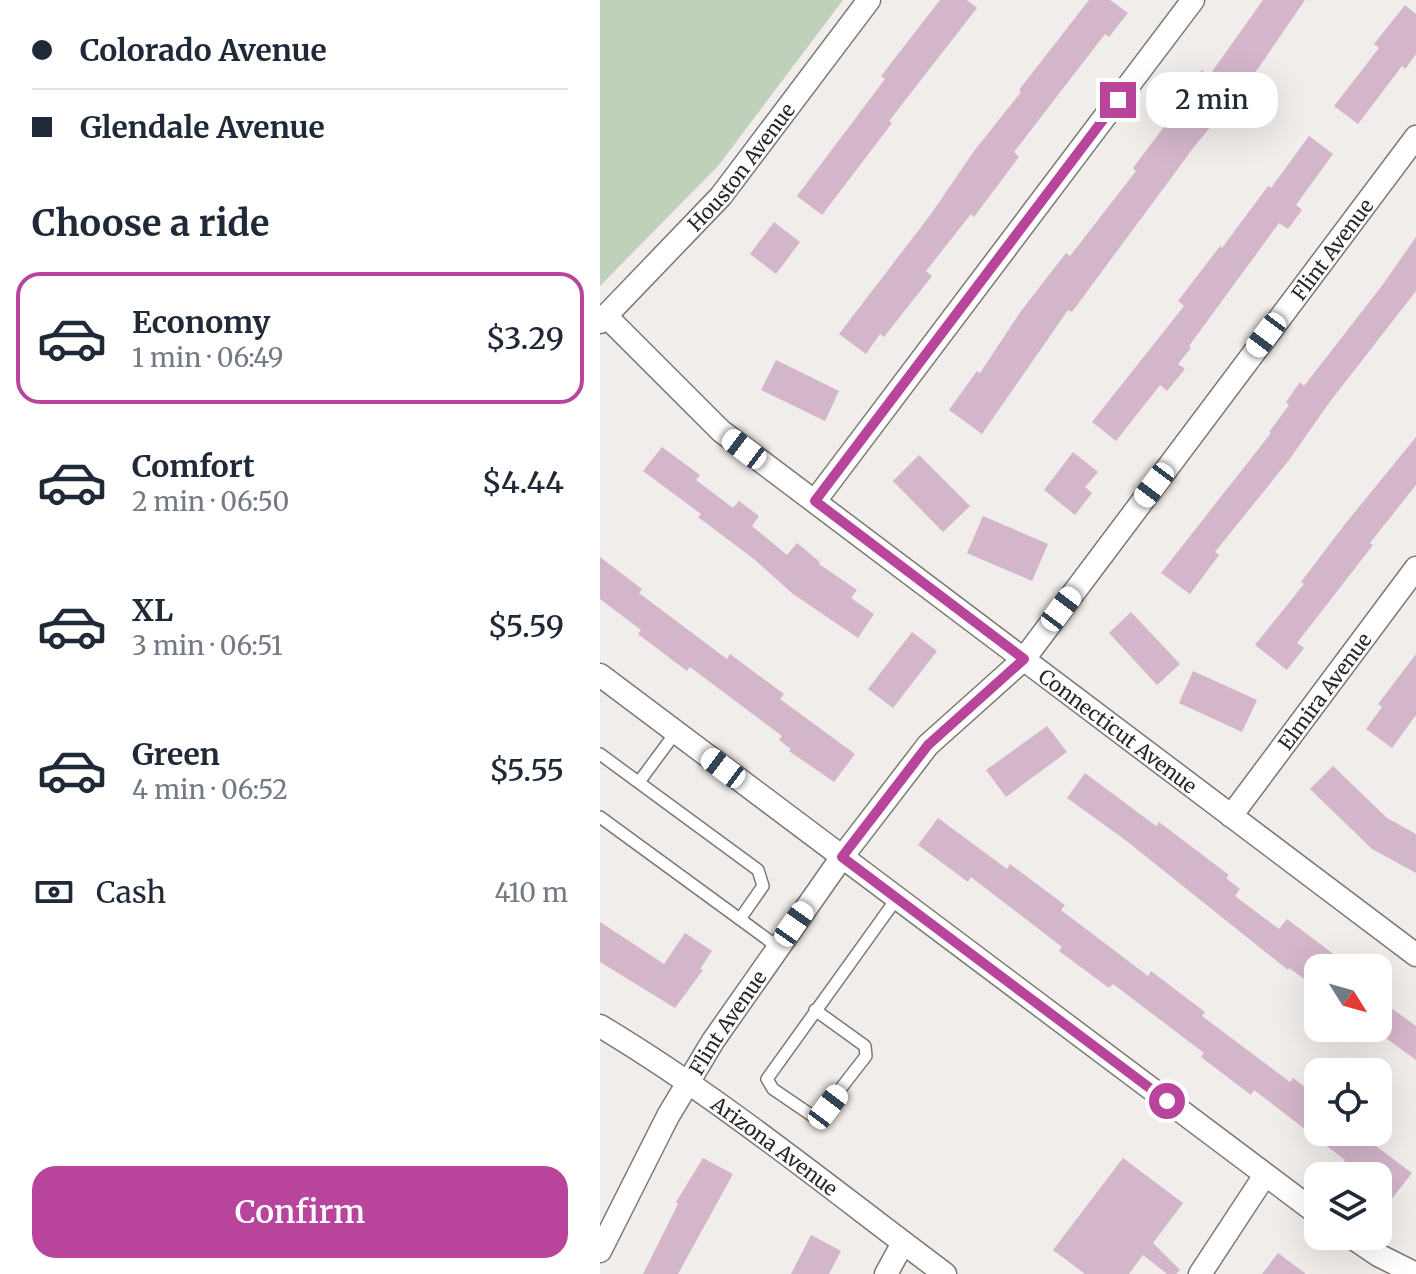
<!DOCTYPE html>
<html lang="en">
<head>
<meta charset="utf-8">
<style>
  :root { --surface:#fff; --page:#f2f2f3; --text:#1f2937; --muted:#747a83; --line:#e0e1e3; --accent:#b9449c }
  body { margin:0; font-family:Merriweather,serif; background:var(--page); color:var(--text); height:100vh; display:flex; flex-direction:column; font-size:30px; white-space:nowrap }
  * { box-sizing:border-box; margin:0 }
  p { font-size:26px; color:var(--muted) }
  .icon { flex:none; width:44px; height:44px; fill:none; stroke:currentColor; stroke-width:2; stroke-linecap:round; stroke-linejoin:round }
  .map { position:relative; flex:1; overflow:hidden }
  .panel { display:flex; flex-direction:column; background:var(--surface); width:600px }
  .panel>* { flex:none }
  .top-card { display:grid; align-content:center; height:176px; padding:0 32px; background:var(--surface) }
  .needle { width:52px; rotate:127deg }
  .controls { position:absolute; left:704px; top:954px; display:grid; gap:16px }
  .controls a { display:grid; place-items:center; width:88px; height:88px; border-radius:16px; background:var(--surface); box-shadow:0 8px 32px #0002; font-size:40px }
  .end { position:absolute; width:36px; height:36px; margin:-18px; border:10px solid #b9449c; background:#fff; box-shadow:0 0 0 4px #fff }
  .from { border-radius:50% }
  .bubble { position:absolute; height:56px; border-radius:24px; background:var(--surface); box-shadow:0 8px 32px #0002; font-size:26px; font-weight:600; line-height:56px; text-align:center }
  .car { position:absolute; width:24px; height:48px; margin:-24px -12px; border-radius:10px; box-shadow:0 0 6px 2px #0007; background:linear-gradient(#fff 24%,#345 0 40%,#fff 0 76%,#345 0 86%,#fff 0) }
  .top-card b { display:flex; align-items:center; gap:28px; height:76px; font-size:30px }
  .top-card b+b { border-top:2px solid var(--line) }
  .top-card i { width:20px; height:20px; background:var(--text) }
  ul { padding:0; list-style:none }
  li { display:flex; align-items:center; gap:24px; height:132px; margin:0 16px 12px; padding:0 16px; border:4px solid transparent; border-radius:24px }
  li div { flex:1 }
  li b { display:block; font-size:30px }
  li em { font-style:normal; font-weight:600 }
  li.on { border-color:var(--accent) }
  li>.icon { width:72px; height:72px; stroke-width:1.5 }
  h2 { padding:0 32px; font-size:36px; line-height:96px }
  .pay { display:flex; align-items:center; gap:20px; height:88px; padding:0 32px; font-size:30px }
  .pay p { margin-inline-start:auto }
  .cta { display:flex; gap:16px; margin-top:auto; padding:16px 32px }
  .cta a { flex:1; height:92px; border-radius:24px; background:var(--accent); color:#fff; font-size:32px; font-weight:600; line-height:92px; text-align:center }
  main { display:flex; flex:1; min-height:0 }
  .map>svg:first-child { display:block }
</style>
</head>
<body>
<main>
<section class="panel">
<div class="top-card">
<b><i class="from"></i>Colorado Avenue</b>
<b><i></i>Glendale Avenue</b>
</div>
<h2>Choose a ride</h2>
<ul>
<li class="on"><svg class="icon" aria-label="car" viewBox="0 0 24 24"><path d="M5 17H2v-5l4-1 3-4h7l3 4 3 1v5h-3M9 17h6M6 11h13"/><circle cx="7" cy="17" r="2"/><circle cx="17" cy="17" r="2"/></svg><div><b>Economy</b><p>1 min · 06:49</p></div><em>$3.29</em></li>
<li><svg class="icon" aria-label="car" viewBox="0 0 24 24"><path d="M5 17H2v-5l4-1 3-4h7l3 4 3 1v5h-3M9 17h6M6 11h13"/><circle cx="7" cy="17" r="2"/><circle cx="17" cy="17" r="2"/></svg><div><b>Comfort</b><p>2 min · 06:50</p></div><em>$4.44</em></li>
<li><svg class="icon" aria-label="car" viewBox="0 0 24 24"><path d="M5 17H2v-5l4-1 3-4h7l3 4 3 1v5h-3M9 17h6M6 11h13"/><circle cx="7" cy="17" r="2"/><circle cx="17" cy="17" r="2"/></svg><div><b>XL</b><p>3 min · 06:51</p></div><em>$5.59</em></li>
<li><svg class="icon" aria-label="car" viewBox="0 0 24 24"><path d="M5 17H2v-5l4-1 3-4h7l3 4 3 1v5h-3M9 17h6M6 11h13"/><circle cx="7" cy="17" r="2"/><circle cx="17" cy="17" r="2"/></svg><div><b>Green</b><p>4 min · 06:52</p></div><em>$5.55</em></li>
</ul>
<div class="pay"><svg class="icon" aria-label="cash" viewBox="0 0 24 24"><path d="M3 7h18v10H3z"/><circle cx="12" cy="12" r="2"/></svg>Cash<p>410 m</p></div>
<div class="cta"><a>Confirm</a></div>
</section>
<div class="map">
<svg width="816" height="1274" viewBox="0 0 816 1274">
  <rect width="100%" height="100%" fill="#f1edea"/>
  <!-- green -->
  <polygon fill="#bfd1ba" points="0,0 243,0 118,166 0,286"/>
  <!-- building -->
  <g fill="#d4b6cb">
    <polygon points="340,0 367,0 377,8 289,121 292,123 222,215 197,196 285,79 281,76"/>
    <polygon points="489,0 510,0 528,13 509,37 505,34 414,152 419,157 374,217 371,214 326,271 332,276 284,337 280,334 266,354 239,334 331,214 374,151 421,92 419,90"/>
    <polygon points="663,0 705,0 657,70 594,147 472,312 468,310 382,434 349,410 377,371 380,373 421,311 466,253 470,256 536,171 533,168 576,111 572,108 602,70 609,76"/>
    <polygon points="805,5 816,14 816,54 805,69 802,66 758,124 734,106 779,48 774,44"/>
    <polygon points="709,136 733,154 696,205 702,210 688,229 679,223 589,346 591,348 578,364 585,369 567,391 560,385 516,441 492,422 584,306 578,301 620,246 622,248 668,186 671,188"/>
    <polygon points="174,222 200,242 176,274 150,254"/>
    <polygon points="816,237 816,291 729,403 689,460 615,552 619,555 590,594 561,573 671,433 669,432 689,405 686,402 700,382 704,386 781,287"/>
    <polygon points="176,360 239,391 225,421 161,390"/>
    <polygon points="816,437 816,485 770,543 773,545 697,643 704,648 687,670 655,645 704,584 701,582 745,524"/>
    <polygon points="62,447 100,475 96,480 133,508 139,501 159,516 152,526 187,555 197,543 220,562 219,564 257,590 251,598 274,614 258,638 193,594 155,560 98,517 101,514 43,471"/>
    <polygon points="473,452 498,472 485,487 492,493 475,515 444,490"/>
    <polygon points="319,455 370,506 343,532 293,481"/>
    <polygon points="383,516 448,544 432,581 367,553"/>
    <polygon points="0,557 42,589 39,593 127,659 130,654 184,694 180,699 255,754 234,782 189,751 191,749 179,740 182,736 90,667 87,671 67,656 38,634 41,630 0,599"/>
    <polygon points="531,612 580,664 557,685 509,633"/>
    <polygon points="312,632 337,651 293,708 268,689"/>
    <polygon points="816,654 816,715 792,748 766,729 782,707 778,704"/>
    <polygon points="593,671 657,700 642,732 579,703"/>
    <polygon points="447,726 467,752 406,797 386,770"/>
    <polygon points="733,766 787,818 816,834 816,873 772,849 710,789"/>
    <polygon points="485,773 556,826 559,822 629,875 626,878 640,889 635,896 679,929 687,919 752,968 718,968 718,989 689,968 688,970 524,839 467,798"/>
    <polygon points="338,818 407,869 410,864 465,905 461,910 548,976 551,971 605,1012 602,1016 690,1082 693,1078 718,1097 718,1132 757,1132 812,1173 791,1200 778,1190 778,1176 759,1176 742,1164 745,1160 654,1090 651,1095 601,1057 604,1053 513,984 509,988 459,951 462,947 371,877 368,882 318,845"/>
    <polygon points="0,922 64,964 85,933 112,951 100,969 103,970 75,1008 0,962"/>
    <polygon points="787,1005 816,1026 816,1060 772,1028 778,1028 778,1017"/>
    <polygon points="103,1158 133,1174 78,1274 43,1274 78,1204 76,1202"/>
    <polygon points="523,1158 583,1203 553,1243 580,1270 576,1274 567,1274 543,1255 529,1274 485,1274 453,1250"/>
    <polygon points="211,1235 241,1251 229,1274 191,1274"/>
    <polygon points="678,1253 706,1274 662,1274"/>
  </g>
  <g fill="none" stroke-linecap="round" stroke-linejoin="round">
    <defs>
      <g id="lane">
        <polyline points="0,754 158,870 163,886 140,919"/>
        <polyline points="39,782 76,732"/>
        <polyline points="0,817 178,947"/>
        <polyline points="215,1010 265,1046 266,1056 217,1119 173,1089 167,1079 297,898"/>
      </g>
      <g id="street">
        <path id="s1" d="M6,316L121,431L816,955"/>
        <path id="s2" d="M0,322L121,196L269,0"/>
        <polyline points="215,501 593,0"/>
        <polyline points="0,675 718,1214"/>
        <path id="s3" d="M631,816L816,568"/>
        <path id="s4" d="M0,1026C122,1099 231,1189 345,1274"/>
        <polyline points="750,1236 778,1255 816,1274"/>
        <path id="s5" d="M0,1251L68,1116L113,1041L242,857L328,745L424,659L816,137"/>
        <polyline points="286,1274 303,1243"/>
        <polyline points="600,1274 665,1175"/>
      </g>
    </defs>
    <!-- lane casing -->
    <use href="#lane" stroke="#7b7876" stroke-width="14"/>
    <!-- street casing -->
    <use href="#street" stroke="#7b7876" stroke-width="25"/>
    <!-- lane -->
    <use href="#lane" stroke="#fff" stroke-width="11"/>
    <!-- street -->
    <use href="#street" stroke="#fff" stroke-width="22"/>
  </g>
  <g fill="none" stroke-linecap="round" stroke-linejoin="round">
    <!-- route -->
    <polyline stroke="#b9449c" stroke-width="10" points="518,100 215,501 424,659 328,745 242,857 567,1101"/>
  </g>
  <g text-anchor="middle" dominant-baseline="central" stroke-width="6" stroke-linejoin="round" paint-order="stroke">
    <!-- street labels -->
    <g font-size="20" fill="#282726" stroke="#f1edea">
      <text stroke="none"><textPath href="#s2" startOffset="210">Houston Avenue</textPath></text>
      <text stroke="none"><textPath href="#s5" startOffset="1246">Flint Avenue</textPath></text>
      <text stroke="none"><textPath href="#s3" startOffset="156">Elmira Avenue</textPath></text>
      <text stroke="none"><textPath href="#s1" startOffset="660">Connecticut Avenue</textPath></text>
      <text stroke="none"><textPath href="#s5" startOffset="262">Flint Avenue</textPath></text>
      <text stroke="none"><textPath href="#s4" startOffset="212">Arizona Avenue</textPath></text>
    </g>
  </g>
</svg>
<div class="controls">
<a><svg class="needle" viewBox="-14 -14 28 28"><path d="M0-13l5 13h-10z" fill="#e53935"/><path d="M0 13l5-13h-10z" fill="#747a83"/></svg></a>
<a><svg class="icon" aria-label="locate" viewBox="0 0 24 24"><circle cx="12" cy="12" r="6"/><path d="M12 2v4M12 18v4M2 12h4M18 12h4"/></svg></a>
<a><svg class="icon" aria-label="layers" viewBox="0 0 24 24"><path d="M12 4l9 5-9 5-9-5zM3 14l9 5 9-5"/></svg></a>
</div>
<i class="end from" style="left:567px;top:1101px"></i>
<i class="end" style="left:518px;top:100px"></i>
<div class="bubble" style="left:546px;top:72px;width:132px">2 min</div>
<i class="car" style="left:666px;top:335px;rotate:217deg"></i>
<i class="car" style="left:144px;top:449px;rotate:307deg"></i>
<i class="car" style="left:554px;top:485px;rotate:217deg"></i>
<i class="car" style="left:461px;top:609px;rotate:37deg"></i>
<i class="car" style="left:123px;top:768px;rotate:307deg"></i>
<i class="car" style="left:194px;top:924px;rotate:35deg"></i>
<i class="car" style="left:228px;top:1107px;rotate:37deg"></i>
</div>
</main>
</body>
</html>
